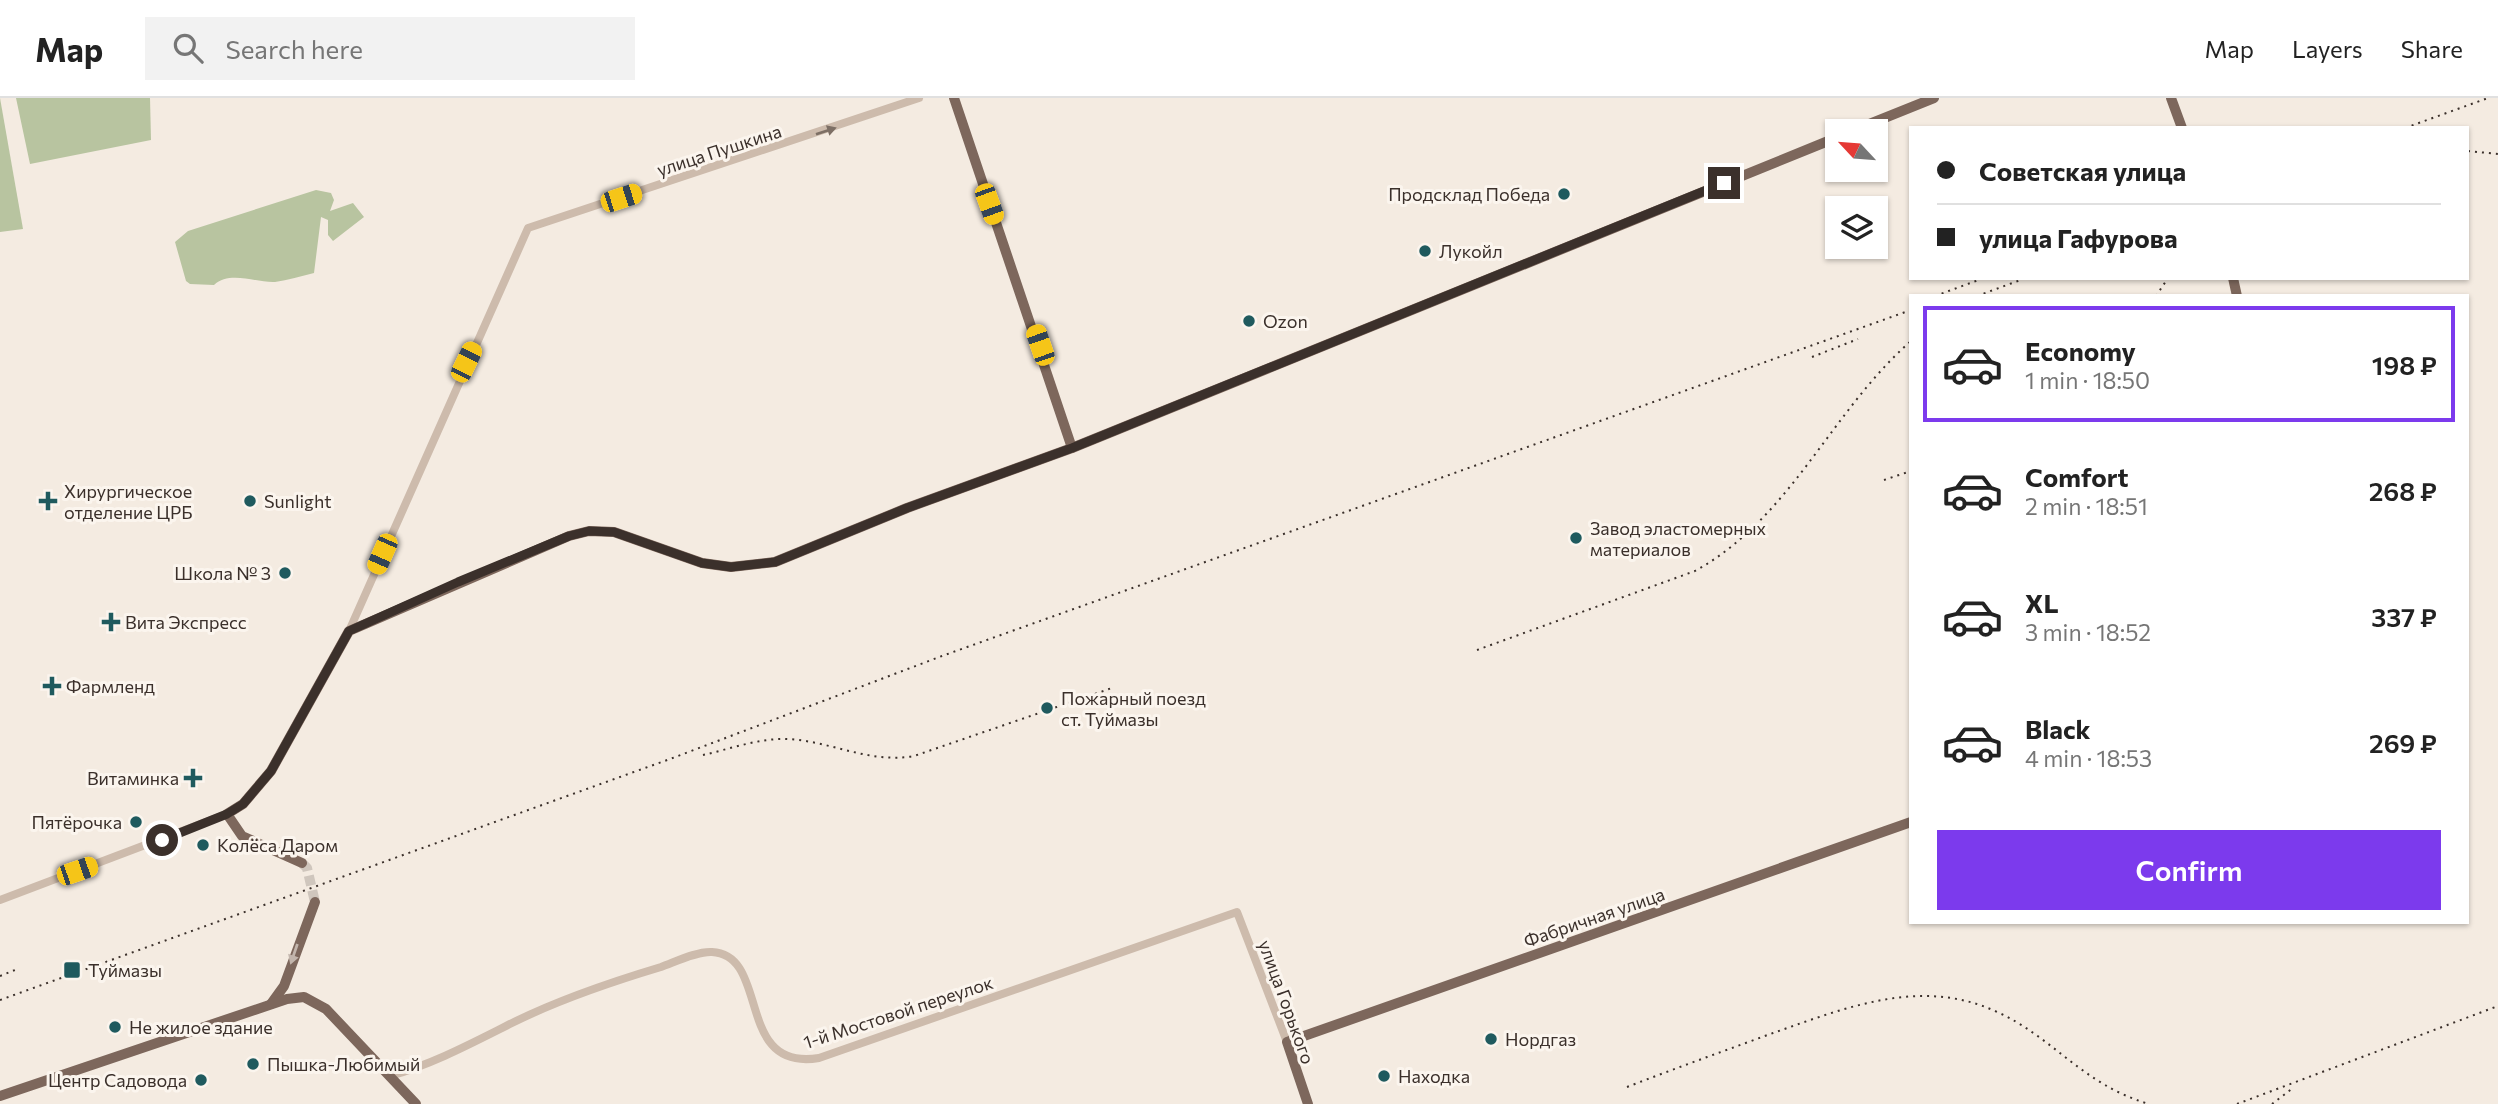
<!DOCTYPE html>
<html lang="en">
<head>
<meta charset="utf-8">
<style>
  :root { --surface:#fff; --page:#f2f2f2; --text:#222; --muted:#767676; --line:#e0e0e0; --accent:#7c3aed }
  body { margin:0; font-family:Commissioner,sans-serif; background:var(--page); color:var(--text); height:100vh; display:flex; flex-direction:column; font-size:26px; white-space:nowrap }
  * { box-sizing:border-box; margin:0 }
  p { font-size:23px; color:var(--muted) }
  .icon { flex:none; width:38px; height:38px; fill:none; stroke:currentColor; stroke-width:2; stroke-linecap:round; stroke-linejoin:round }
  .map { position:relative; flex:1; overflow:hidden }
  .side { position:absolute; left:1909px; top:196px; width:560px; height:630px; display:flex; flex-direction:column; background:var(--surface); border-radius:0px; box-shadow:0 2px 5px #0004 }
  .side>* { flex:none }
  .hud { position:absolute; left:1909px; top:28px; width:560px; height:154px; border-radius:0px; box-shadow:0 2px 5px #0004; display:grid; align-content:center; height:154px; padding:0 28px; background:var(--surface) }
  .needle { width:46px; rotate:296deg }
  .buttons { position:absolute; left:1825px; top:21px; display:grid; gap:14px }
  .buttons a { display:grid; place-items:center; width:63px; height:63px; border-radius:0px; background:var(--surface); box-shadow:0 2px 5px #0004; font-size:35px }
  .end { position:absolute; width:32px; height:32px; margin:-16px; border:9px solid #3b302b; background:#fff; box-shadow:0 0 0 4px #fff }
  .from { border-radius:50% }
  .car { position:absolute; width:21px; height:42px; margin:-21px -10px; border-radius:9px; box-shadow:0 0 5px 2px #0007; background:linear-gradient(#f5c518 24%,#345 0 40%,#f5c518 0 76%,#345 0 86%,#f5c518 0) }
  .hud b { display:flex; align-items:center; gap:24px; height:66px; font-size:26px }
  .hud b+b { border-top:2px solid var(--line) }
  .hud i { width:18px; height:18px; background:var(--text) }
  ul { padding:12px 0 0; list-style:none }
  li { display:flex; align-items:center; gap:21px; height:116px; margin:0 14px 10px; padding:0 14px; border:4px solid transparent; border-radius:0px }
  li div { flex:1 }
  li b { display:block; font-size:26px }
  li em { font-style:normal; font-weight:600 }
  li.on { border-color:var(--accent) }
  li>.icon { width:63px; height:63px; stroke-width:1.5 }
  .button { display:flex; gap:14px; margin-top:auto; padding:14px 28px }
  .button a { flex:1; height:80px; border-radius:0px; background:var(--accent); color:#fff; font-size:28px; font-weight:600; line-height:80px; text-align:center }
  header { display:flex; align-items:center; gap:42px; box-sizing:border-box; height:98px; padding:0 35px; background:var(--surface); border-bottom:2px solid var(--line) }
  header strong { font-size:33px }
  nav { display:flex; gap:38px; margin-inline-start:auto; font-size:24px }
  .search { width:490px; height:63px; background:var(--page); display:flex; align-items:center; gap:18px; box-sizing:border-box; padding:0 24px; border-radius:0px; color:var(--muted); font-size:26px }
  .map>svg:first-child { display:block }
</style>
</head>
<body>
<header>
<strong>Map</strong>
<div class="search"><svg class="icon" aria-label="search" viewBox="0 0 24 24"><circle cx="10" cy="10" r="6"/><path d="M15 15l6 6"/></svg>Search here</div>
<nav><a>Map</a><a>Layers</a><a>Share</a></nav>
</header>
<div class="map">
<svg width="2498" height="1006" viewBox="0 0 2498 1006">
  <rect width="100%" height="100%" fill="#f4ebe1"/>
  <!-- green -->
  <g fill="#b8c4a0">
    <polygon points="0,0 23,131 0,134"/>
    <polygon points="16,0 150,0 151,42 30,66"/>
    <path d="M316,92L331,95L334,102L330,113L353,105L364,119L333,143L328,137V122L321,119L314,175C301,178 288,182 275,184C256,185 230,172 214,187L190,186L186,183L175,144L188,133Z"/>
  </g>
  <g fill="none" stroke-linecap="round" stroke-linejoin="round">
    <!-- major-tunnel -->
    <polyline stroke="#cfc6bd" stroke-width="10" stroke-dasharray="10 5" stroke-linecap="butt" points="302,765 307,770 315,804"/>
    <!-- minor -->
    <g stroke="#cdbbac" stroke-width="8">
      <polyline points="349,533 528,130 919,0"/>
      <polyline points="0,802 227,716"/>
      <path d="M390,978C433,966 472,945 512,925C558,902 611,884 661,869C675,864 697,853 712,854C771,857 734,974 819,960L1237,814L1287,944"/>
    </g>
    <!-- major -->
    <g stroke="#7d675c" stroke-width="10">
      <polyline points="954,0 1072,350"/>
      <polyline points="2171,0 2182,30"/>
      <polyline points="1852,33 1934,0"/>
      <polyline points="2233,180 2237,198"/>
      <polyline points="302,765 242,738 227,716 243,706 271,673 349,533 569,438 589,433 614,434 702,465 731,469 775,464 907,410 1072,350 1838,39"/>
      <polyline points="271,906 284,888 315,804"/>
      <polyline points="0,998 287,901 304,899 326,911 416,1006"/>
      <polyline points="1308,1006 1287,944 1911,724"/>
    </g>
    <!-- rail -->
    <g stroke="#3b302b" stroke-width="2" stroke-dasharray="2 5" stroke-linecap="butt">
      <polyline points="2405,30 2488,0"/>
      <polyline points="2468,53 2498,56"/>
      <polyline points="1935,198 1984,180"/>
      <polyline points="1977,198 2026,180"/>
      <polyline points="2156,198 2168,180"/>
      <polyline points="1812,259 1858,241"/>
      <polyline points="1884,382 1911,373"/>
      <path d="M1477,552L1695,473C1791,420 1831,313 1911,243"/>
      <path d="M703,657C730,651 759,640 787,641C831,643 869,666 914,658L1112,590"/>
      <polyline points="0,878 15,872"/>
      <polyline points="0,902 670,661 942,558 1911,212"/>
      <path d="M1627,989C1676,970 1724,953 1773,935C1845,910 1920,879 1995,913C2054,939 2081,986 2149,1006"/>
      <polyline points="2237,1006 2498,908"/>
      <polyline points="2272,1006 2293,990"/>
    </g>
  </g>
  <!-- one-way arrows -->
  <defs><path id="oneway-solid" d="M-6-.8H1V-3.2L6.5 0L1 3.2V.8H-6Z" transform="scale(1.75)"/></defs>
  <use fill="#7d6f65" href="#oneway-solid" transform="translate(826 33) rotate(-18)"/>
  <use fill="#c2b5ac" href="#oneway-solid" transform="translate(294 856) rotate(109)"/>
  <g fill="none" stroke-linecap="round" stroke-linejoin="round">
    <!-- route -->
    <polyline stroke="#3b302b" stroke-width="9" points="162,742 227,716 243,706 271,673 349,533 458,484 569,438 589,433 614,434 702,465 731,469 775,464 907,410 1072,350 1724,85"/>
  </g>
  <!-- markers -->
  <g fill="#1f5a5e" stroke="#fbf5ee" stroke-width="2.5">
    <circle cx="1564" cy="96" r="7"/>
    <circle cx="1425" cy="153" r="7"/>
    <circle cx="1249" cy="223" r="7"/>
    <path d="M44.5 392.5h7v7h7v7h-7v7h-7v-7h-7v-7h7z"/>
    <circle cx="250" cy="403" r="7"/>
    <circle cx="1576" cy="440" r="7"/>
    <circle cx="285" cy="475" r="7"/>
    <path d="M107.5 513.5h7v7h7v7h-7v7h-7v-7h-7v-7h7z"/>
    <path d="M48.5 577.5h7v7h7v7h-7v7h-7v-7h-7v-7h7z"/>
    <circle cx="1047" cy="610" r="7"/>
    <path d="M189.5 669.5h7v7h7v7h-7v7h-7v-7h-7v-7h7z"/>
    <circle cx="136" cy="724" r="7"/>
    <circle cx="203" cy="747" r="7"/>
    <rect x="63" y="863" width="18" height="18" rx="3.5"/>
    <circle cx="115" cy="929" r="7"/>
    <circle cx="1491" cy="941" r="7"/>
    <circle cx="253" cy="966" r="7"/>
    <circle cx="1384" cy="978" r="7"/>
    <circle cx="201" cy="982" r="7"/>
  </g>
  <g text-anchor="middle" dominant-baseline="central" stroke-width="6" stroke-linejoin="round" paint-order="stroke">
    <!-- street labels -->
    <g font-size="18" fill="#3b302b" stroke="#fbf5ee">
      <text transform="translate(719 52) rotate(-18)">улица Пушкина</text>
      <text transform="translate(1594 819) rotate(-19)">Фабричная улица</text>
      <text transform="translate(1287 904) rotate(70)">улица Горького</text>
      <text transform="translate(898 914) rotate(-18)">1-й Мостовой переулок</text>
    </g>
    <!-- poi labels -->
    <g font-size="18" fill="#3b302b" stroke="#fbf5ee" text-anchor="start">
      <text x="1550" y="96" text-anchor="end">Продсклад Победа</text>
      <text x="1439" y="153">Лукойл</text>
      <text x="1263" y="223">Ozon</text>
      <text x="64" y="393">Хирургическое<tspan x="64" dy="21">отделение ЦРБ</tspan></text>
      <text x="264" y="403">Sunlight</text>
      <text x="1590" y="430">Завод эластомерных<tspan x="1590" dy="21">материалов</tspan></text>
      <text x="271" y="475" text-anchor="end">Школа № 3</text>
      <text x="125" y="524">Вита Экспресс</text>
      <text x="66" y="588">Фармленд</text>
      <text x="1061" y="600">Пожарный поезд<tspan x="1061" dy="21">ст. Туймазы</tspan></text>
      <text x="179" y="680" text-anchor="end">Витаминка</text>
      <text x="122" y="724" text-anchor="end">Пятёрочка</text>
      <text x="217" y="747">Колёса Даром</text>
      <text x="88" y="872">Туймазы</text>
      <text x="129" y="929">Не жилое здание</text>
      <text x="1505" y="941">Нордгаз</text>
      <text x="267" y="966">Пышка-Любимый</text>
      <text x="1398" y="978">Находка</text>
      <text x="187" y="982" text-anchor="end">Центр Садовода</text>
    </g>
  </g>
</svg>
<div class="buttons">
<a><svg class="needle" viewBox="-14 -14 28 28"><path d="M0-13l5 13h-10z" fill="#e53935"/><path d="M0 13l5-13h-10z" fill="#767676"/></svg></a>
<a><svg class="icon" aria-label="layers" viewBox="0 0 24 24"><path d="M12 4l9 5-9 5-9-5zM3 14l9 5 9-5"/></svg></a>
</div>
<i class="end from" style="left:162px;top:742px"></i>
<i class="end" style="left:1724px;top:85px"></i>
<i class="car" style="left:621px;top:100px;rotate:72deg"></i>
<i class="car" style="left:989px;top:106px;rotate:160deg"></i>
<i class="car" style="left:1040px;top:247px;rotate:341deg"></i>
<i class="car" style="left:466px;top:264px;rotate:26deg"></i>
<i class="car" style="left:382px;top:456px;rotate:204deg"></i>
<i class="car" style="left:77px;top:773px;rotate:71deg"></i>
<div class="hud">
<b><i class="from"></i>Советская улица</b>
<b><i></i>улица Гафурова</b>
</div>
<section class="side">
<ul>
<li class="on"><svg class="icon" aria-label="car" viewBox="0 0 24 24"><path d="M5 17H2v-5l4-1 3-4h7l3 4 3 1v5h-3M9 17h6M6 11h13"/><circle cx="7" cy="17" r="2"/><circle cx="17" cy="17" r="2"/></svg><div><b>Economy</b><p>1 min · 18:50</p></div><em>198 ₽</em></li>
<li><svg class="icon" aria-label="car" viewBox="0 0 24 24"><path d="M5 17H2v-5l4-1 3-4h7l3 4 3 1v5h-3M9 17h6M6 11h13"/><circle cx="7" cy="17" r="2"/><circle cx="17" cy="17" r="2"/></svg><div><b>Comfort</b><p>2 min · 18:51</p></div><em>268 ₽</em></li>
<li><svg class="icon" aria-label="car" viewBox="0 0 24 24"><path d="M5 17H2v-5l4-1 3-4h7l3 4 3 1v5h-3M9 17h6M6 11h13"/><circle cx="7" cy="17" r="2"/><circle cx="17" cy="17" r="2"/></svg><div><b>XL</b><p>3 min · 18:52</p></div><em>337 ₽</em></li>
<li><svg class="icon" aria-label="car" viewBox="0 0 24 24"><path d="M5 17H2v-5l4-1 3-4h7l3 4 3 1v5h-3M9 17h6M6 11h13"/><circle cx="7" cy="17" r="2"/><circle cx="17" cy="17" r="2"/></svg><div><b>Black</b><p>4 min · 18:53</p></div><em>269 ₽</em></li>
</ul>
<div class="button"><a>Confirm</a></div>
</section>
</div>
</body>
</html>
